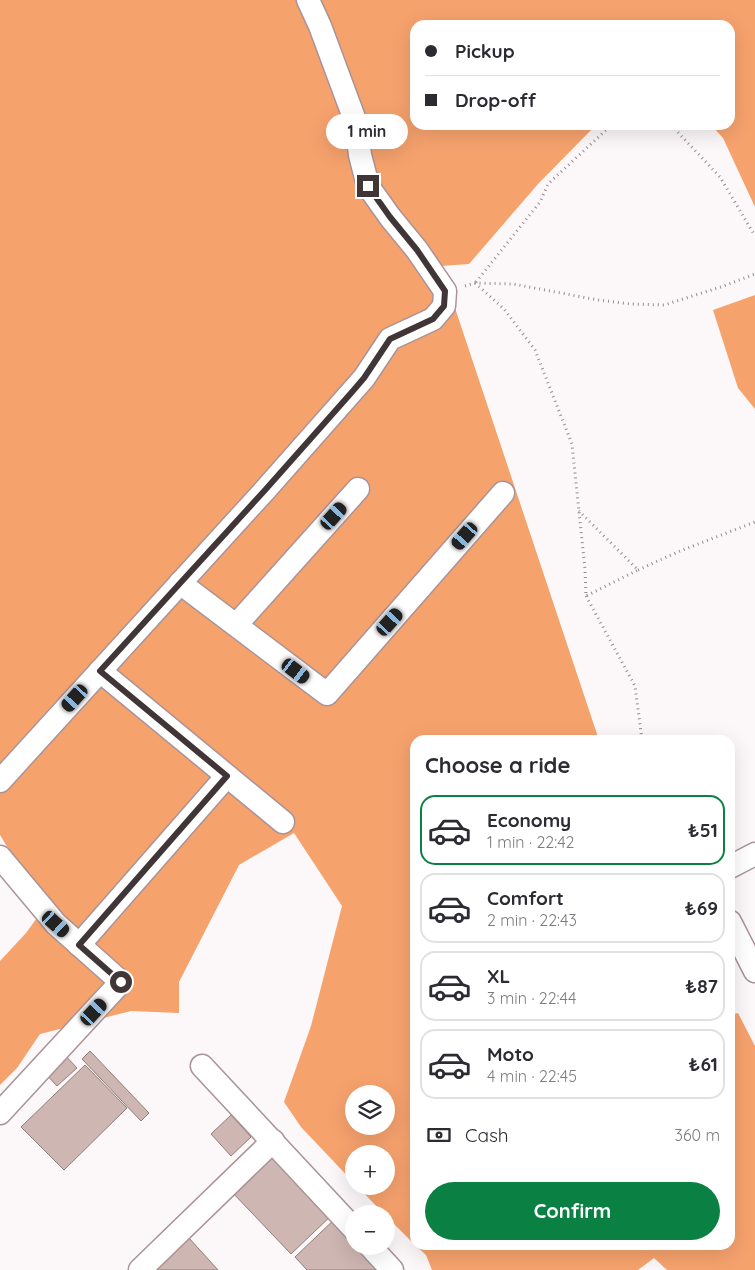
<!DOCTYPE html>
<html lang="en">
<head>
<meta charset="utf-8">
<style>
  :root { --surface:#fff; --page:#f7f7f7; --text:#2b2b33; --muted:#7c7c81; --line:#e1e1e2; --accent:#0b8043 }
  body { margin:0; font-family:Quicksand,sans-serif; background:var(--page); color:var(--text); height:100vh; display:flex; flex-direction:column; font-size:19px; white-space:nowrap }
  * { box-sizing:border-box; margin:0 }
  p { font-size:16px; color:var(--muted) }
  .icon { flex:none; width:28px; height:28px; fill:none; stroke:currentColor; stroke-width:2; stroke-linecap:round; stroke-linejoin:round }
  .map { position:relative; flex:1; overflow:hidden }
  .panel { position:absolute; left:410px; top:735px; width:325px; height:515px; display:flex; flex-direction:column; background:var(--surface); border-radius:15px; box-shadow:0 5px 20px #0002 }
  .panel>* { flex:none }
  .hud { position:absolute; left:410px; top:20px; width:325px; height:110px; border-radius:15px; box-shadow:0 5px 20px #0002; display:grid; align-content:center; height:110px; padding:0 15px; background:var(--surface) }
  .fabs { position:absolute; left:345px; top:1085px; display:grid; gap:10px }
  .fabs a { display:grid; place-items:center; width:50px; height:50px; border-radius:50%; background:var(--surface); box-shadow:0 5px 20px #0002; font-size:25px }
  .end { position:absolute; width:22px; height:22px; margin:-11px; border:6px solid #403638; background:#fff; box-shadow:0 0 0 2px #fff }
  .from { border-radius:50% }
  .bubble { position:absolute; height:35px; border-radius:18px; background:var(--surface); box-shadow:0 5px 20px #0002; font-size:16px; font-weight:700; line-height:35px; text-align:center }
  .car { position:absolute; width:15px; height:30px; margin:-15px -8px; border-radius:6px; box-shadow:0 0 4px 1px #0007; background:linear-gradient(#222 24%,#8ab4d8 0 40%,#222 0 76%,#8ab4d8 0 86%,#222 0) }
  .hud b { display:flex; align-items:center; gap:18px; height:48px; font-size:19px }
  .hud b+b { border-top:1px solid var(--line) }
  .hud i { width:12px; height:12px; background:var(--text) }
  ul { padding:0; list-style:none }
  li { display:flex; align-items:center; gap:15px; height:70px; margin:0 10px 8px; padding:0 5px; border:2px solid var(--line); border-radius:15px }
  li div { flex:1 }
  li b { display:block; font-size:19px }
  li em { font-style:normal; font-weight:700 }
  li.selected { border-color:var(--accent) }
  li>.icon { width:45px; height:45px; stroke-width:1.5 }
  h2 { padding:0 15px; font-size:22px; line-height:60px }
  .pay { display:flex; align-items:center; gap:12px; height:55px; padding:0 15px; font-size:19px }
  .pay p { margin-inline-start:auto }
  .action { display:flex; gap:10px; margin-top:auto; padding:10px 15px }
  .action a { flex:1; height:58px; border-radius:30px; background:var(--accent); color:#fff; font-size:20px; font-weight:700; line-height:58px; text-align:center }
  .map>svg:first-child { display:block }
</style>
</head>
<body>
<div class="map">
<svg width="755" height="1270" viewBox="0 0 755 1270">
  <rect width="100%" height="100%" fill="#fcf7f8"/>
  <!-- forest -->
  <g fill="#f6a26d" fill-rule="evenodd">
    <path d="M0,0H755V207L723,138L711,125H730V25H415V125H596L538,184L469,264L441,266L599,740H415V1245L386,1216V1214H384L357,1186H386V1154H354V1183L301,1127L284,1102L311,1026L342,906L294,833L239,865L179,982V1013L131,1011L40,1034L17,1068L0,1085V961L26,933L44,908L0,835ZM354,1094H386V1126H354Z"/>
    <polygon points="755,295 755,409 738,388 713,310"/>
    <polygon points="738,1013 755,1046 755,1270 667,1270 654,1258 638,1270 432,1270 426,1255 415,1245 730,1245 730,1015"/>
  </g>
  <!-- building -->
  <g fill="#ceb6b2" stroke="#947e7b">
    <polygon points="90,1051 149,1113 141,1121 82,1059"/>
    <polygon points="63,1053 77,1068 57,1086 43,1071"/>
    <polygon points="85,1065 127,1108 64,1170 21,1127"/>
    <polygon points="231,1115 251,1137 231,1156 211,1134"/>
    <polygon points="275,1150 334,1213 291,1254 231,1191"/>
    <polygon points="339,1215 354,1231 354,1246 368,1246 391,1270 307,1270 295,1257"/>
    <polygon points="189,1238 218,1270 153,1270"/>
  </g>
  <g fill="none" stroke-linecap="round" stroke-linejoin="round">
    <defs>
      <g id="minor">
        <polyline points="180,583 327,694 503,493"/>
        <polyline points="236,625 358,489"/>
        <polyline points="100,671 283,822"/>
        <polyline points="0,781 266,489 364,378 390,339 433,319 444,306 445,291 417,250 390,217 368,186 360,155 356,123 320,26 308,0"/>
        <polyline points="0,857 56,924 121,982 0,1113"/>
        <polyline points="730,867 755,854"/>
        <polyline points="730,922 755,971"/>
        <polyline points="79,945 227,776"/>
        <polyline points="202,1066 354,1229"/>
        <polyline points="370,1246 392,1270"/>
        <polyline points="140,1270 273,1141"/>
      </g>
    </defs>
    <!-- minor casing -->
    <use href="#minor" stroke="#aa9397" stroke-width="25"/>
    <!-- path -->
    <g stroke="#958d8f" stroke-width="3" stroke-dasharray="1 4" stroke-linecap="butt">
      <polyline points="671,125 720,177 755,236"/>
      <polyline points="476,282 540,202 548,184 605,131 614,125"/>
      <polyline points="475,283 504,309 535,350 572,444 585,569 586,596 638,570 579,511"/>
      <polyline points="465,286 475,283 513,284 598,300 631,304 664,305 721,287 755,274"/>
      <polyline points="638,570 680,551 755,522"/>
      <polyline points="586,596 635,686 642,740"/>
    </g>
    <!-- minor -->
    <use href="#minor" stroke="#fff" stroke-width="22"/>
  </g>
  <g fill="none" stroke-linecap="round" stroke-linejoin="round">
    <!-- route -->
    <polyline stroke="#403638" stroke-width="6" points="121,982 79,945 227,776 100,671 266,489 352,392 364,378 390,339 433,319 444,306 445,291 417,250 390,217 368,186"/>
  </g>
</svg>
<div class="fabs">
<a><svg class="icon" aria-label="layers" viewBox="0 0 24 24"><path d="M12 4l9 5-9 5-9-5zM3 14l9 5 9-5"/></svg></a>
<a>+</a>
<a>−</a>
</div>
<i class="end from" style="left:121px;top:982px"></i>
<i class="end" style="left:368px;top:186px"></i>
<div class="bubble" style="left:326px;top:114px;width:82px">1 min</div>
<i class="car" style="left:334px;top:516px;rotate:42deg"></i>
<i class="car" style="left:465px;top:536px;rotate:221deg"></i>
<i class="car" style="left:390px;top:622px;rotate:42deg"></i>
<i class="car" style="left:296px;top:671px;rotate:127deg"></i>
<i class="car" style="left:75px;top:698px;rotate:222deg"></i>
<i class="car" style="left:56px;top:924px;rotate:132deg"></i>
<i class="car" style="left:94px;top:1012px;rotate:43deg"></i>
<div class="hud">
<b><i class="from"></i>Pickup</b>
<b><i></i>Drop-off</b>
</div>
<section class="panel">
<h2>Choose a ride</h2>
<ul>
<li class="selected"><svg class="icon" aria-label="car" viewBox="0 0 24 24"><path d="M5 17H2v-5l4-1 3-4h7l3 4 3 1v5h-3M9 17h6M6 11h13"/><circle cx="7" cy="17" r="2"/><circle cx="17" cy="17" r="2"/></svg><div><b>Economy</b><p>1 min · 22:42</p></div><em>₺51</em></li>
<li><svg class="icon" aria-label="car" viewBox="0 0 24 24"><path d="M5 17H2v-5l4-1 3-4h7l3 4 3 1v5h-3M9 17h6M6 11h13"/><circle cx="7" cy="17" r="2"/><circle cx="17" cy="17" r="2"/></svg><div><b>Comfort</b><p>2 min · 22:43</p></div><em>₺69</em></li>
<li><svg class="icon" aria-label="car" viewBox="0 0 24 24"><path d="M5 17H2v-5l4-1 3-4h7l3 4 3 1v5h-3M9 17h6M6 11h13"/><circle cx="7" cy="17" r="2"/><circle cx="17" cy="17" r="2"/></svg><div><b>XL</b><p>3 min · 22:44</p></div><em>₺87</em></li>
<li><svg class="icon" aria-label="car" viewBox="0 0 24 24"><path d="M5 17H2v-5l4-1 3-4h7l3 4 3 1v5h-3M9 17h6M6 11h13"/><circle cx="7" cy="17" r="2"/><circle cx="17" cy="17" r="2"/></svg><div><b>Moto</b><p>4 min · 22:45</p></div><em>₺61</em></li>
</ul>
<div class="pay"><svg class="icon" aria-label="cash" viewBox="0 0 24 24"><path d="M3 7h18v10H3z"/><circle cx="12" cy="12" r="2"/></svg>Cash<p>360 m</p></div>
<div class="action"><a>Confirm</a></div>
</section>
</div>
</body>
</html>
